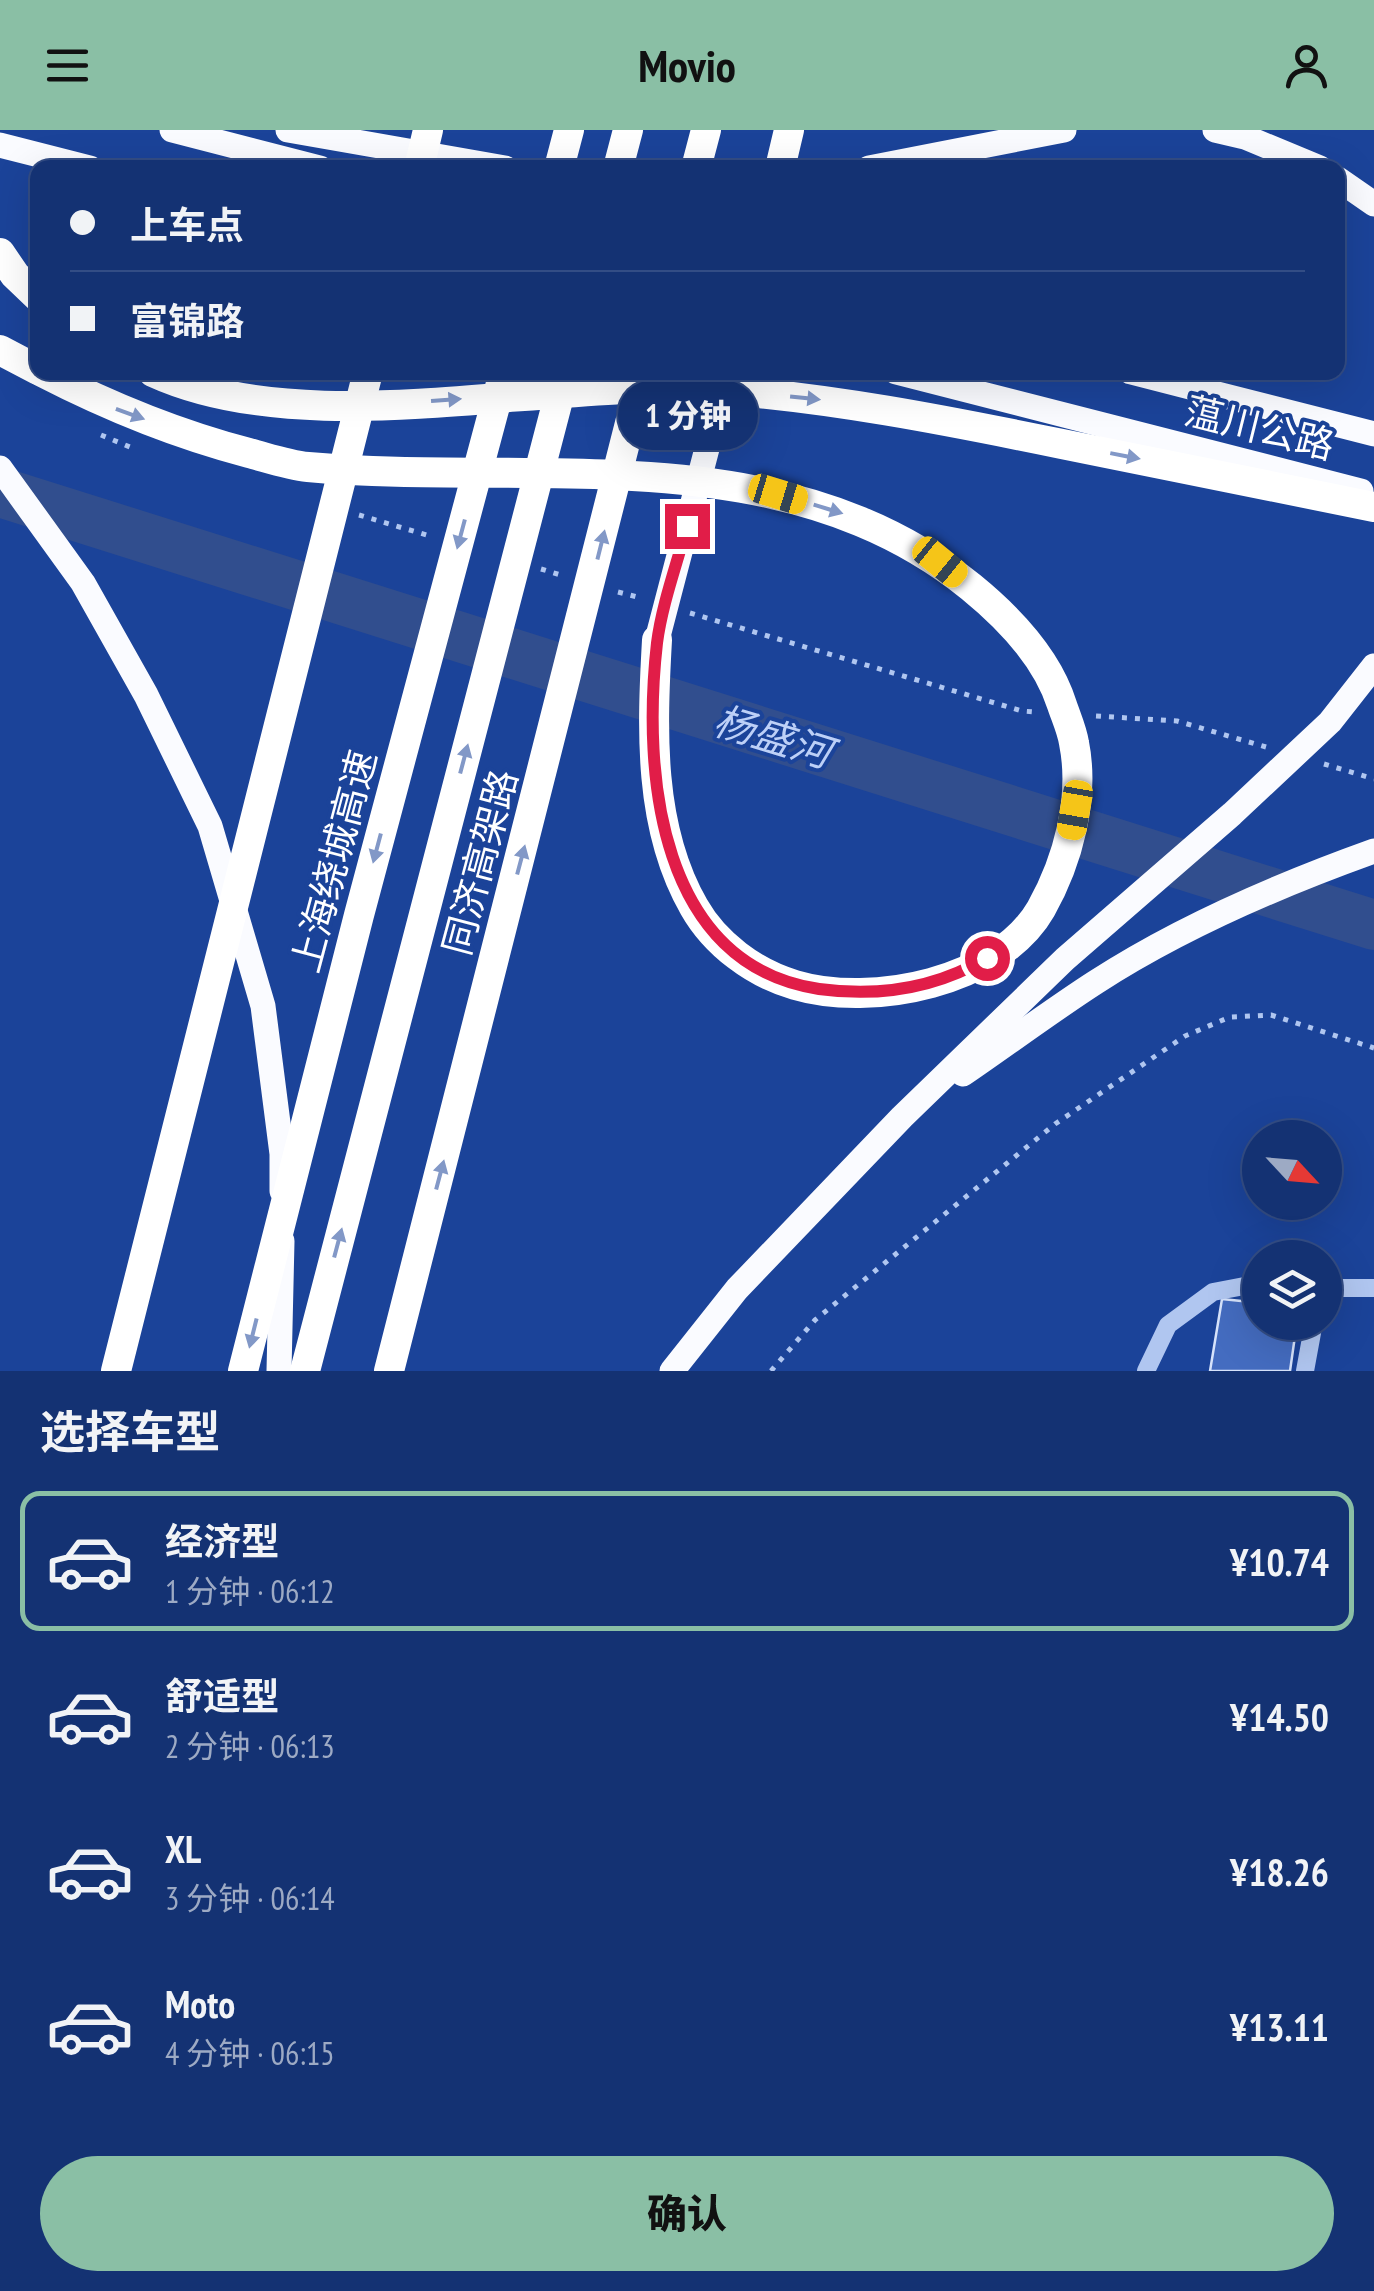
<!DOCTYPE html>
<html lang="zh">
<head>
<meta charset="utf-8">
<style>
  :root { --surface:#143273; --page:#213e7b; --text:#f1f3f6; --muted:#9daac4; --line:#334d85; --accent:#8abfa5 }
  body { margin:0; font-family:"PT Sans Narrow","Noto Sans SC",sans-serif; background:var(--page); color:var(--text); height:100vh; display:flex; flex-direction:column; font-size:38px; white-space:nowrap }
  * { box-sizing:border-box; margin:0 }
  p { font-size:32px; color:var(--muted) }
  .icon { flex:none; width:55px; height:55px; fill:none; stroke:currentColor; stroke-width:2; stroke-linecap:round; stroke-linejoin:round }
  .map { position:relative; height:1241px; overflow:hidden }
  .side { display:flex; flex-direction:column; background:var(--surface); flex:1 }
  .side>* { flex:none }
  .hud { position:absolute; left:30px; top:30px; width:1315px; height:220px; border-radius:20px; box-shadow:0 10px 40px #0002,0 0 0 2px var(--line); display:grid; align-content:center; height:220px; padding:0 40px; background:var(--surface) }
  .needle { width:65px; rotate:116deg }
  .tools { position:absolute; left:1242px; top:990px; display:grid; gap:20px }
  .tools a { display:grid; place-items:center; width:100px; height:100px; border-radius:50%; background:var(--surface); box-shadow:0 10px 40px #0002,0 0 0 2px var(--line); font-size:50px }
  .end { position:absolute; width:45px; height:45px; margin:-22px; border:12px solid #e11d48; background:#fff; box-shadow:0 0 0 5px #fff }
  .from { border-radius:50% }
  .bubble { position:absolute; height:70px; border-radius:35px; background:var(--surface); box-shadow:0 10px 40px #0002,0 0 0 2px var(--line); font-size:32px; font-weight:800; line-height:70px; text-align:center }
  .car { position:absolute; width:30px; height:60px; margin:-30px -15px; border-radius:12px; box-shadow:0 0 8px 2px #0007; background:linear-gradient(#f5c518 24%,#345 0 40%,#f5c518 0 76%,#345 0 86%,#f5c518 0) }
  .hud b { display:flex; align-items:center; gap:35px; height:95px; font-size:38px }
  .hud b+b { border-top:2px solid var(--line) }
  .hud i { width:25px; height:25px; background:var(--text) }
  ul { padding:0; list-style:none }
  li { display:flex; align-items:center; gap:30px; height:140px; margin:0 20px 15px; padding:0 20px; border:5px solid transparent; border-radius:20px }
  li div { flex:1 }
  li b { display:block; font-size:38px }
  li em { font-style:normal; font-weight:800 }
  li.active { border-color:var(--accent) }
  li>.icon { width:90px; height:90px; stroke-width:1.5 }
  h2 { padding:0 40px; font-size:45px; line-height:120px }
  .primary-button { display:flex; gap:20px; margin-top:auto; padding:20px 40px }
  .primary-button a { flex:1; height:115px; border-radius:60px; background:var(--accent); color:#111; font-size:40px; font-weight:800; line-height:115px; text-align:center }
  header { display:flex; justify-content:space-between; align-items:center; height:130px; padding:0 40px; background:var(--accent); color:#111; font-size:45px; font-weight:800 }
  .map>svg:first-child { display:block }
</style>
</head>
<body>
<header><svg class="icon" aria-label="menu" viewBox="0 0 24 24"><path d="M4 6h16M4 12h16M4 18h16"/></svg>Movio<svg class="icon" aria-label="person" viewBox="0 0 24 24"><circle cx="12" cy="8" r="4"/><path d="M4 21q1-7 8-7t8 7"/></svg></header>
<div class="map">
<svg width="1374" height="1241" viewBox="0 0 1374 1241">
  <rect width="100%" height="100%" fill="#1b4399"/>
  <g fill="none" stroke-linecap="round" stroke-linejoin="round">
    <!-- river -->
    <polyline stroke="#314e8e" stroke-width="50" points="0,362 1374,795"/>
  </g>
  <!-- building -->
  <polygon fill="#446cc0" stroke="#d7e3fb" stroke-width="2.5" points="1222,1169 1260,1173 1260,1192 1297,1192 1290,1241 1210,1241"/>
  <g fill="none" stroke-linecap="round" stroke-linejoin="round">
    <!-- path -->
    <g stroke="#b0c6f0" stroke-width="5" stroke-dasharray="5 8" stroke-linecap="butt">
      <polyline points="101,305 137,320"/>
      <polyline points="359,385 430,406"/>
      <polyline points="541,439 564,446"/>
      <polyline points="618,462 641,468"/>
      <polyline points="690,483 1022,581 1035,582"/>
      <polyline points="1096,586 1177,591 1266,617"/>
      <polyline points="1324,634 1374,649"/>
      <polyline points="771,1241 815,1190 1055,994 1185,906 1230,887 1271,885 1374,918"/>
    </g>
    <!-- minor -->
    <g stroke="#b0c6f0" stroke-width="18">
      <polyline points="1325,1158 1374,1158"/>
      <polyline points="1146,1241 1168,1195 1213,1162 1260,1153"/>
      <polyline points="1305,1241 1314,1192"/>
    </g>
    <!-- major -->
    <g stroke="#fafbff" stroke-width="25">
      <polyline points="172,0 320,38"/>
      <polyline points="288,0 505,38"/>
      <polyline points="1215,0 1245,7 1320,38"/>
      <polyline points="0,15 90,38"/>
      <polyline points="869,38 1064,0"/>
      <polyline points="1338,49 1374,74"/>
      <polyline points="896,242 1361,361"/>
      <polyline points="1131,242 1374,304"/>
      <polyline points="0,338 83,453 146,565 210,696 263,876 282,1024 282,1061"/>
      <polyline points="657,510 727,242"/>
      <path d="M963,944C1007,914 1051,881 1096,852C1181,797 1279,755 1374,721"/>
      <polyline points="279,1241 282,1111"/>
      <polyline points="672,1241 737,1159 902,987 1065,829 1232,684 1330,592 1374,536"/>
    </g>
    <!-- highway -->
    <g stroke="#fff" stroke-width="30">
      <polyline points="419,38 428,0"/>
      <polyline points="559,38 569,0"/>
      <polyline points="618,38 628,0"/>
      <polyline points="696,38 706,0"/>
      <polyline points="780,38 789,0"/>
      <polyline points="0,123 15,145 38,167"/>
      <polyline points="0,220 38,240"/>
      <path d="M42,242C108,276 176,304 249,323C268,328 288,335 308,337C531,357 782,304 971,457C1009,488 1047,527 1062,575C1066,587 1072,600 1074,613C1085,668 1068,731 1041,779C999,852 872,878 795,855C754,843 715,814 694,777C648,697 652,599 657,510"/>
      <path d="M153,242C308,313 540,249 710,259C828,267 945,290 1062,314C1166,335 1270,356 1374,377"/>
      <polyline points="116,1241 368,242"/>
      <polyline points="243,1241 359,785 504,242"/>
      <polyline points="305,1241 564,247"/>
      <polyline points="389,1241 643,242"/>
    </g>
  </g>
  <!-- one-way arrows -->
  <defs><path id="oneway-solid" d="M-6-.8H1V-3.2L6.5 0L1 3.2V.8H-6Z" transform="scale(2.5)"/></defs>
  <g fill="#8298c7">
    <use href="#oneway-solid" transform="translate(805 268) rotate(6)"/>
    <use href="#oneway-solid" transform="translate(446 270) rotate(-4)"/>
    <use href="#oneway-solid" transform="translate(130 284) rotate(20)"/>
    <use href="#oneway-solid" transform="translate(1125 326) rotate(11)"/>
    <use href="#oneway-solid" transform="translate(828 379) rotate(17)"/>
    <use href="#oneway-solid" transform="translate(461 404) rotate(105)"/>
    <use href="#oneway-solid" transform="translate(601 415) rotate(-76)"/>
    <use href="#oneway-solid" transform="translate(464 629) rotate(-75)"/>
    <use href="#oneway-solid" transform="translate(377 718) rotate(105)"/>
    <use href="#oneway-solid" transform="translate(521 730) rotate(-75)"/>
    <use href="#oneway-solid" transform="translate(440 1045) rotate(-75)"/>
    <use href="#oneway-solid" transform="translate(338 1113) rotate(-75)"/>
    <use href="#oneway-solid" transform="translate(253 1203) rotate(104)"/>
  </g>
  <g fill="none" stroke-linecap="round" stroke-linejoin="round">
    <!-- route -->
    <path stroke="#e11d48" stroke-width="12" d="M687,396C677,434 662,474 657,513C642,644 659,835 819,859C878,867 936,858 987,828"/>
  </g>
  <g text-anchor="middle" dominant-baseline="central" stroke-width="8" stroke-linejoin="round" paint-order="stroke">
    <!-- street labels -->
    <g font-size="38" fill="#fff" stroke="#1b4399">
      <text transform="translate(1260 297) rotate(14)">蕰川公路</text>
      <text transform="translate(333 731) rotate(-75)">上海绕城高速</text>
      <text transform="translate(479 732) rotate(-75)">同济高架路</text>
    </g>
    <!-- water labels -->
    <g font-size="40" font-style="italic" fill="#bdd0f7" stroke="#1b4399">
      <text transform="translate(773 606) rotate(17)">杨盛河</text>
    </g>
  </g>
</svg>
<div class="tools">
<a><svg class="needle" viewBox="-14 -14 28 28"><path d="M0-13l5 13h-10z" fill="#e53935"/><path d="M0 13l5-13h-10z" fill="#9daac4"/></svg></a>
<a><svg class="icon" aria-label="layers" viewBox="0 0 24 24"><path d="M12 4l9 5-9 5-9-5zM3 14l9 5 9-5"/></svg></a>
</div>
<i class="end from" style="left:987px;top:828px"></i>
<i class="end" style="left:687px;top:396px"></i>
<div class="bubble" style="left:618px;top:250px;width:140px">1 分钟</div>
<i class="car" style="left:778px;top:364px;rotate:107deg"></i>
<i class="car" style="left:940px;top:432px;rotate:129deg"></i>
<i class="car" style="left:1075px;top:680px;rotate:190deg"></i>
<div class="hud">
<b><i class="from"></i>上车点</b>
<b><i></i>富锦路</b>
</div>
</div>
<section class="side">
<h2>选择车型</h2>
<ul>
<li class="active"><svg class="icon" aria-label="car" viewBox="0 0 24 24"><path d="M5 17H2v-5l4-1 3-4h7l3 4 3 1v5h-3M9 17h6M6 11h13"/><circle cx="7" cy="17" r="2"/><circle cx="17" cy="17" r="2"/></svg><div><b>经济型</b><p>1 分钟 · 06:12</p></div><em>¥10.74</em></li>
<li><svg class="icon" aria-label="car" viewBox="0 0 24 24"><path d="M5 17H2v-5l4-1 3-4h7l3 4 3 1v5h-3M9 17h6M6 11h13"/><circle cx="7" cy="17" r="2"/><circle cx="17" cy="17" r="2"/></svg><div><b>舒适型</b><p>2 分钟 · 06:13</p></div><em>¥14.50</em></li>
<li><svg class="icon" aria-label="car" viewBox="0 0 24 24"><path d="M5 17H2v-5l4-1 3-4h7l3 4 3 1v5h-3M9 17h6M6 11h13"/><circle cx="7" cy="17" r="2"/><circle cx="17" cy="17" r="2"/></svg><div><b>XL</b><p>3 分钟 · 06:14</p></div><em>¥18.26</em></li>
<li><svg class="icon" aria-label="car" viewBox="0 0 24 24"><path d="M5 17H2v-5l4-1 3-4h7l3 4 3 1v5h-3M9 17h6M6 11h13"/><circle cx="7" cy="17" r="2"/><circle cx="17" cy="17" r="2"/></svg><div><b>Moto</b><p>4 分钟 · 06:15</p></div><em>¥13.11</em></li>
</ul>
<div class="primary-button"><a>确认</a></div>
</section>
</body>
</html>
